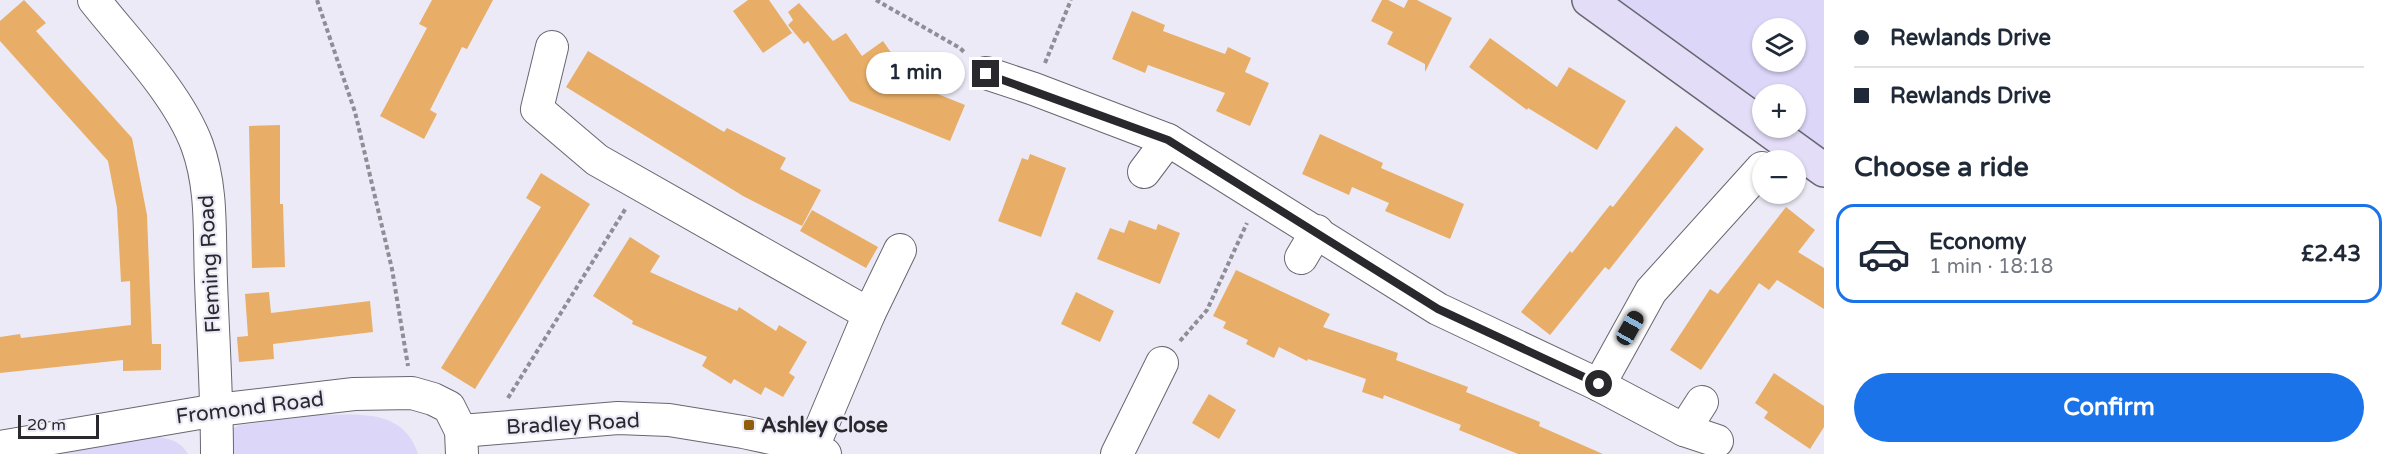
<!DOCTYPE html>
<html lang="en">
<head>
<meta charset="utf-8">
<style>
  :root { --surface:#fff; --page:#f2f2f3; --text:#1f2937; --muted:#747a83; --line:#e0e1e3; --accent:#1a73e8 }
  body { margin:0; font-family:"Varela Round",sans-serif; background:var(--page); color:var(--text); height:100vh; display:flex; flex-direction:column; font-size:22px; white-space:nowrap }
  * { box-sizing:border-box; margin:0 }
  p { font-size:20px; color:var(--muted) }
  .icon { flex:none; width:33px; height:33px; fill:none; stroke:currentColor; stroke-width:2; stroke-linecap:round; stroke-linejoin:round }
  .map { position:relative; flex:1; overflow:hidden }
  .side { display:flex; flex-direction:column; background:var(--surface); width:570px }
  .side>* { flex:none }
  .top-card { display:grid; align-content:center; height:132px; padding:0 30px; background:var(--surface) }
  .controls { position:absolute; left:1752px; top:18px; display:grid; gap:12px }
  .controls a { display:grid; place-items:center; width:54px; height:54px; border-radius:50%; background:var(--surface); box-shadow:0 2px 4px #0004; font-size:30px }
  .scale { position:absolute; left:18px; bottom:15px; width:81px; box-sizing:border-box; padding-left:6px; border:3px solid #29282d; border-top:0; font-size:16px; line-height:21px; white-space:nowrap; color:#29282d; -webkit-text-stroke:4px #eceaf6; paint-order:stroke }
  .end { position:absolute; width:27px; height:27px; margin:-14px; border:8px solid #29282d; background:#fff; box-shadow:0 0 0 3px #fff }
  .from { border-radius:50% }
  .bubble { position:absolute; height:42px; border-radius:21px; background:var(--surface); box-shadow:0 2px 4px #0004; font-size:20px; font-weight:700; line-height:42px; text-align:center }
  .car { position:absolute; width:18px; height:36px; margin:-18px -9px; border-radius:8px; box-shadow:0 0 4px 2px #0007; background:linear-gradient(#222 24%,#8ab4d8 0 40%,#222 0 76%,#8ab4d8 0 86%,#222 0) }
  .top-card b { display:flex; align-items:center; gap:21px; height:57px; font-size:22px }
  .top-card b+b { border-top:2px solid var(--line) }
  .top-card i { width:15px; height:15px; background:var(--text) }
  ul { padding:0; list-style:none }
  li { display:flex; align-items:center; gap:18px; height:99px; margin:0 12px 9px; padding:0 18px; border:3px solid var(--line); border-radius:18px }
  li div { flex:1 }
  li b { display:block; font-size:22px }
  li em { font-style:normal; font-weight:700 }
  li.on { border-color:var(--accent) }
  li>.icon { width:54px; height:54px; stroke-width:1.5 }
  h2 { padding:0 30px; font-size:27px; line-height:72px }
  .action { display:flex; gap:12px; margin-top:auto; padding:12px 30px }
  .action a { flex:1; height:69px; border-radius:36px; background:var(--accent); color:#fff; font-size:24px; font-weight:700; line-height:69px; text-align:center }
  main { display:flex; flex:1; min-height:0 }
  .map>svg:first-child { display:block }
</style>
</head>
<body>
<main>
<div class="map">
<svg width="1824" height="454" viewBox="0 0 1824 454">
  <rect width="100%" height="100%" fill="#eceaf6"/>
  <!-- green -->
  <g fill="#dcd6f9" fill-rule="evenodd">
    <path d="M1589,0H1824V167L1766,128H1796V94H1762V125ZM1762,28H1796V62H1762Z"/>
    <path d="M317,415C356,415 403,407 418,454H226L231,429L240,425Z"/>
    <path d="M158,437C171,439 181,442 188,454H43Z"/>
  </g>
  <!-- building -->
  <g fill="#e8ae67">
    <polygon points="24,0 46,23 36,31 132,138 147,215 152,344 161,344 161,370 123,371 123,360 0,373 0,337 20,334 21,338 131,325 130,281 121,282 117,208 108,161 0,41 0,21"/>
    <polygon points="432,0 493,0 467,49 462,47 430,110 437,114 424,139 380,116 427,28 419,24"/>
    <polygon points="748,0 769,0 792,33 763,53 733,11"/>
    <polygon points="1382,0 1388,0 1404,8 1408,0 1417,0 1452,18 1425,72 1425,64 1387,44 1393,32 1371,21"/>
    <polygon points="799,3 833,41 846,33 862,56 883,41 913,84 965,105 950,141 850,101 808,41 804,44 788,25 793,20 788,12"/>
    <polygon points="1132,11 1165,25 1163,31 1225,54 1228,47 1251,58 1245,72 1269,83 1250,126 1216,111 1225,93 1148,65 1145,73 1112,59"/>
    <polygon points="1490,38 1557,87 1569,67 1626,101 1597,150 1528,108 1527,110 1469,67"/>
    <polygon points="588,51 724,132 727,128 786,158 780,169 821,190 802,226 743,196 566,87"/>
    <polygon points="280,125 280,204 283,204 285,267 252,268 249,126"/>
    <polygon points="1676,126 1704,149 1609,270 1605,267 1550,335 1521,312 1570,251 1572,253 1610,205 1613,207"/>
    <polygon points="1320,134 1383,163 1381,168 1464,204 1450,239 1385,211 1389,203 1352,187 1349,195 1302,174"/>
    <polygon points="1030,154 1066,168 1041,237 998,221 1022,158 1028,160"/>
    <polygon points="541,173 590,204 475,389 441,368 541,207 526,198"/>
    <polygon points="1786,207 1815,230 1798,252 1824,268 1824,309 1777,280 1769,290 1759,283 1701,370 1670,350 1710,289 1718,294"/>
    <polygon points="812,210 878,247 866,268 800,231"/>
    <polygon points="1129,220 1156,230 1158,224 1180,233 1160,284 1097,259 1110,228 1124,233"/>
    <polygon points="630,237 660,256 650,272 737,311 739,307 776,331 779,325 807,342 789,373 795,377 783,397 765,387 761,395 734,379 731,384 702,366 707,357 632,324 633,321 593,296"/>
    <polygon points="1236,270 1330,314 1323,327 1398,353 1396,360 1468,387 1466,392 1540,422 1539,426 1603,454 1518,454 1459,430 1461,425 1384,395 1383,399 1362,392 1366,379 1308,359 1307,361 1279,347 1274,358 1246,344 1248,340 1223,328 1226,322 1213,316"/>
    <polygon points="269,292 271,313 370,301 373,332 273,344 274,359 239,362 237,337 248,336 245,294"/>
    <polygon points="1076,292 1114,311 1100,342 1061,324"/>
    <polygon points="1774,373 1824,406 1824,427 1810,449 1764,418 1768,412 1755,403"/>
    <polygon points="1209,394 1236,410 1219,439 1192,423"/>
  </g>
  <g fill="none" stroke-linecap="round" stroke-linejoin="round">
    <defs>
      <g id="street">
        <path d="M94,0C128,43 178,94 197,145C213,189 209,234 211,281C213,338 217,396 217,454"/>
        <polyline points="552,47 537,109 597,160 869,314"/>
        <polyline points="986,73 1034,89 1168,140 1438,309 1599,385 1684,430 1717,441"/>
        <polyline points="1144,172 1168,140"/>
        <polyline points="1301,258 1317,231"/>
        <polyline points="1599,385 1651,291 1762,168"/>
        <polyline points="1684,430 1702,402"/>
        <polyline points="461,431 618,418 669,420 743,432 813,447 825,454"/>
        <polyline points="0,447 217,410 354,394 412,393 433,399 449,407 461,431 462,454"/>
        <polyline points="813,447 869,314 900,250"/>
        <polyline points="1117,454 1162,363"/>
      </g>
      <g id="secondary">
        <polyline points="1589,0 1762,125"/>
        <polyline points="1766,128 1824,170"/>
      </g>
    </defs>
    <!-- street casing -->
    <use href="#street" stroke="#686670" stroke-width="34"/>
    <!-- secondary casing -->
    <use href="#secondary" stroke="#686670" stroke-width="36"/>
    <!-- path -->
    <g stroke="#8f8d96" stroke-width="4" stroke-dasharray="4.5 3" stroke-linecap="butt">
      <polyline points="317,0 355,112 392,269 408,366"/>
      <polyline points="876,0 960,48 965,53"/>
      <polyline points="1045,63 1071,0"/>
      <polyline points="1180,341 1207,310 1247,223"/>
      <polyline points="508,398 626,208"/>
    </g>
    <!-- street -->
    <use href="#street" stroke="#fff" stroke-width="32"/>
    <!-- secondary -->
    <use href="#secondary" stroke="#e3ddf8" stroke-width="33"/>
  </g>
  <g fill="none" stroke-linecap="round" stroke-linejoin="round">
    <!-- route -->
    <polyline stroke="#29282d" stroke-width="8" points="986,74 1168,140 1438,309 1599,384"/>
  </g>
  <!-- markers -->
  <rect fill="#905d0d" stroke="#eceaf6" stroke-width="2" x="743" y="419" width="12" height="12" rx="3"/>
  <g text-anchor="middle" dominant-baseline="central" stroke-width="4.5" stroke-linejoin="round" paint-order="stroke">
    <!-- street labels -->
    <g font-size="21" fill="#29282d" stroke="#eceaf6">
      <text transform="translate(210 264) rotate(-93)">Fleming Road</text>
      <text transform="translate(250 408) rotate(-7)">Fromond Road</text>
      <text transform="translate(573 424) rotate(-3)">Bradley Road</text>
    </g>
    <!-- poi labels -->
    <g font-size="21" font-weight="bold" fill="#29282d" stroke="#eceaf6" text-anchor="start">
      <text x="761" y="425">Ashley Close</text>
    </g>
  </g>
</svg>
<div class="controls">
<a><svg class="icon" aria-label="layers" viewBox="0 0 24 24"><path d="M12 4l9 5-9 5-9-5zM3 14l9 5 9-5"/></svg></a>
<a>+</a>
<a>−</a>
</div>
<div class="scale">20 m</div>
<i class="end from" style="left:1599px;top:384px"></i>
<i class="end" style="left:986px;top:74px"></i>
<div class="bubble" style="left:866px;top:52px;width:99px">1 min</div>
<i class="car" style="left:1630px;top:328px;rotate:29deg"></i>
</div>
<section class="side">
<div class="top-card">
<b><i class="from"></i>Rewlands Drive</b>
<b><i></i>Rewlands Drive</b>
</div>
<h2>Choose a ride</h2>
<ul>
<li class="on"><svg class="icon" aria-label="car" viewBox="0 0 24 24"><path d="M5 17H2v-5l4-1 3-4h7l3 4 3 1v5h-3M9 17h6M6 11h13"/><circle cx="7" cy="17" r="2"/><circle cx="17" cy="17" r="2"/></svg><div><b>Economy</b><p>1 min · 18:18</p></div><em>£2.43</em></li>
</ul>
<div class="action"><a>Confirm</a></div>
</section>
</main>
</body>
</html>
